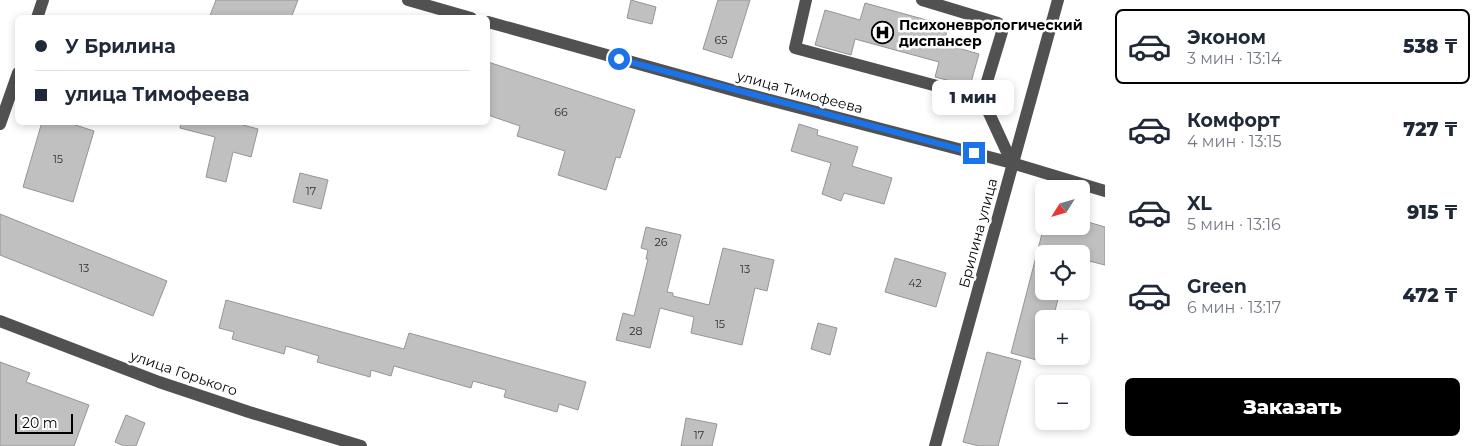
<!DOCTYPE html>
<html lang="ru">
<head>
<meta charset="utf-8">
<style>
  :root { --surface:#fff; --page:#f2f2f3; --text:#1f2937; --muted:#747a83; --line:#e0e1e3; --accent:#000 }
  body { margin:0; font-family:Montserrat,sans-serif; background:var(--page); color:var(--text); height:100vh; display:flex; flex-direction:column; font-size:19px; white-space:nowrap }
  * { box-sizing:border-box; margin:0 }
  p { font-size:16px; color:var(--muted) }
  .icon { flex:none; width:28px; height:28px; fill:none; stroke:currentColor; stroke-width:2; stroke-linecap:round; stroke-linejoin:round }
  .map { position:relative; flex:1; overflow:hidden }
  .drawer { display:flex; flex-direction:column; background:var(--surface); width:375px }
  .drawer>* { flex:none }
  .banner { position:absolute; left:15px; top:15px; width:475px; height:110px; border-radius:8px; box-shadow:0 2px 8px #0003; display:grid; align-content:center; height:110px; padding:0 20px; background:var(--surface) }
  .needle { width:32px; rotate:233deg }
  .controls { position:absolute; left:1035px; top:180px; display:grid; gap:10px }
  .controls a { display:grid; place-items:center; width:55px; height:55px; border-radius:8px; background:var(--surface); box-shadow:0 2px 8px #0003; font-size:25px }
  .scale { position:absolute; left:15px; bottom:12px; width:58px; box-sizing:border-box; padding-left:5px; border:2px solid #000; border-top:0; font-size:14px; line-height:18px; white-space:nowrap; color:#000; -webkit-text-stroke:4px #fff; paint-order:stroke }
  .end { position:absolute; width:22px; height:22px; margin:-11px; border:6px solid #1a73e8; background:#fff; box-shadow:0 0 0 2px #fff }
  .from { border-radius:50% }
  .bubble { position:absolute; height:35px; border-radius:8px; background:var(--surface); box-shadow:0 2px 8px #0003; font-size:16px; font-weight:800; line-height:35px; text-align:center }
  .banner b { display:flex; align-items:center; gap:18px; height:48px; font-size:19px }
  .banner b+b { border-top:1px solid var(--line) }
  .banner i { width:12px; height:12px; background:var(--text) }
  ul { padding:9px 0 0; list-style:none }
  li { display:flex; align-items:center; gap:15px; height:75px; margin:0 10px 8px; padding:0 10px; border:2px solid transparent; border-radius:8px }
  li div { flex:1 }
  li b { display:block; font-size:19px }
  li em { font-style:normal; font-weight:800 }
  li.active { border-color:var(--accent) }
  li>.icon { width:45px; height:45px; stroke-width:1.5 }
  .button { display:flex; gap:10px; margin-top:auto; padding:10px 20px }
  .button a { flex:1; height:58px; border-radius:8px; background:var(--accent); color:#fff; font-size:20px; font-weight:800; line-height:58px; text-align:center }
  main { display:flex; flex:1; min-height:0 }
  .map>svg:first-child { display:block }
</style>
</head>
<body>
<main>
<div class="map">
<svg width="1105" height="446" viewBox="0 0 1105 446">
  <rect width="100%" height="100%" fill="#fff"/>
  <!-- building -->
  <g fill="#c0c0c0" stroke="#959595">
    <polygon points="216,0 298,0 291,18 209,18"/>
    <polygon points="631,0 656,7 652,24 627,18"/>
    <polygon points="718,0 750,0 732,58 703,49"/>
    <polygon points="865,3 948,26 944,44 979,54 970,86 935,77 939,62 855,39 851,55 815,45 825,10 860,20"/>
    <polygon points="488,62 635,110 620,158 616,157 606,190 558,175 565,151 517,136 520,126 488,115"/>
    <polygon points="42,122 66,122 94,131 73,202 23,187"/>
    <polygon points="181,122 232,122 258,129 251,157 233,152 226,182 206,177 215,137 180,128"/>
    <polygon points="799,124 818,130 817,135 858,147 852,166 892,178 884,204 844,193 841,201 822,194 831,163 791,151"/>
    <polygon points="300,173 328,180 321,209 293,202"/>
    <polygon points="0,214 167,281 153,316 0,255"/>
    <polygon points="1081,220 1105,227 1105,265 1081,259 1081,254 1044,254 1044,291 1060,291 1053,319 1044,319 1044,362 1011,353 1044,226 1061,226 1076,230 1077,226 1081,226"/>
    <polygon points="646,227 681,235 667,292 673,293 673,296 709,305 723,248 774,260 767,291 755,288 742,345 691,333 694,317 660,308 650,348 616,340 623,313 634,316 648,259 646,259 648,250 641,248"/>
    <polygon points="895,258 946,273 936,307 885,292"/>
    <polygon points="226,300 404,349 409,333 586,382 578,410 559,404 557,412 504,397 506,390 473,381 471,388 394,366 391,376 371,370 370,377 317,362 319,356 286,346 284,354 232,339 234,332 219,328"/>
    <polygon points="818,323 837,328 830,355 811,349"/>
    <polygon points="987,352 1021,361 998,446 979,446 963,442"/>
    <polygon points="0,362 30,373 26,382 89,405 74,446 0,446"/>
    <polygon points="126,415 145,423 136,446 124,446 115,442"/>
    <polygon points="686,418 717,424 712,446 681,446"/>
  </g>
  <g fill="none" stroke-linecap="round" stroke-linejoin="round">
    <!-- minor -->
    <g stroke="#515151" stroke-width="12">
      <polyline points="408,0 471,18"/>
      <polyline points="806,0 795,48 982,98"/>
      <polyline points="922,0 998,23 1002,32 982,98 1012,163"/>
      <polyline points="37,18 43,0"/>
      <polyline points="488,22 743,93 1012,163 1105,191"/>
      <polyline points="0,124 18,73"/>
      <polyline points="0,321 159,382 249,412 361,446"/>
      <polyline points="935,446 1058,0"/>
    </g>
  </g>
  <g fill="none" stroke-linecap="round" stroke-linejoin="round">
    <!-- route -->
    <polyline stroke="#1a73e8" stroke-width="6" points="619,59 974,153"/>
  </g>
  <!-- icons -->
  <defs>
    <symbol id="hospital-ring" viewBox="-11 -11 22 22"><circle r="9.5" fill="#fff" stroke="#000" stroke-width="1.5"/><path d="M-5-5h3v3.5h4V-5h3V5h-3V1.5h-4V5h-3Z" fill="#000"/></symbol>
  </defs>
  <g fill-rule="evenodd">
    <use href="#hospital-ring" x="870" y="20" width="25" height="25"/>
  </g>
  <g text-anchor="middle" dominant-baseline="central" stroke-width="5" stroke-linejoin="round" paint-order="stroke">
    <!-- number labels -->
    <g font-size="11" fill="#303030">
      <text x="721" y="40">65</text>
      <text x="561" y="112">66</text>
      <text x="58" y="159">15</text>
      <text x="311" y="191">17</text>
      <text x="661" y="242">26</text>
      <text x="84" y="268">13</text>
      <text x="745" y="269">13</text>
      <text x="915" y="283">42</text>
      <text x="720" y="324">15</text>
      <text x="636" y="331">28</text>
      <text x="699" y="435">17</text>
    </g>
    <!-- poi labels -->
    <g font-size="14" font-weight="bold" fill="#000" stroke="#fff" text-anchor="start">
      <text x="899" y="25">Психоневрологический<tspan x="899" dy="16">диспансер</tspan></text>
    </g>
    <!-- street labels -->
    <g font-size="14" fill="#000" stroke="#fff">
      <text transform="translate(800 92) rotate(15)">улица Тимофеева</text>
      <text transform="translate(978 233) rotate(-75)">Брилина улица</text>
      <text transform="translate(184 373) rotate(19)">улица Горького</text>
    </g>
  </g>
</svg>
<div class="controls">
<a><svg class="needle" viewBox="-14 -14 28 28"><path d="M0-13l5 13h-10z" fill="#e53935"/><path d="M0 13l5-13h-10z" fill="#747a83"/></svg></a>
<a><svg class="icon" aria-label="locate" viewBox="0 0 24 24"><circle cx="12" cy="12" r="6"/><path d="M12 2v4M12 18v4M2 12h4M18 12h4"/></svg></a>
<a>+</a>
<a>−</a>
</div>
<div class="scale">20 m</div>
<i class="end from" style="left:619px;top:59px"></i>
<i class="end" style="left:974px;top:153px"></i>
<div class="bubble" style="left:932px;top:80px;width:82px">1 мин</div>
<div class="banner">
<b><i class="from"></i>У Брилина</b>
<b><i></i>улица Тимофеева</b>
</div>
</div>
<section class="drawer">
<ul>
<li class="active"><svg class="icon" aria-label="car" viewBox="0 0 24 24"><path d="M5 17H2v-5l4-1 3-4h7l3 4 3 1v5h-3M9 17h6M6 11h13"/><circle cx="7" cy="17" r="2"/><circle cx="17" cy="17" r="2"/></svg><div><b>Эконом</b><p>3 мин · 13:14</p></div><em>538 ₸</em></li>
<li><svg class="icon" aria-label="car" viewBox="0 0 24 24"><path d="M5 17H2v-5l4-1 3-4h7l3 4 3 1v5h-3M9 17h6M6 11h13"/><circle cx="7" cy="17" r="2"/><circle cx="17" cy="17" r="2"/></svg><div><b>Комфорт</b><p>4 мин · 13:15</p></div><em>727 ₸</em></li>
<li><svg class="icon" aria-label="car" viewBox="0 0 24 24"><path d="M5 17H2v-5l4-1 3-4h7l3 4 3 1v5h-3M9 17h6M6 11h13"/><circle cx="7" cy="17" r="2"/><circle cx="17" cy="17" r="2"/></svg><div><b>XL</b><p>5 мин · 13:16</p></div><em>915 ₸</em></li>
<li><svg class="icon" aria-label="car" viewBox="0 0 24 24"><path d="M5 17H2v-5l4-1 3-4h7l3 4 3 1v5h-3M9 17h6M6 11h13"/><circle cx="7" cy="17" r="2"/><circle cx="17" cy="17" r="2"/></svg><div><b>Green</b><p>6 мин · 13:17</p></div><em>472 ₸</em></li>
</ul>
<div class="button"><a>Заказать</a></div>
</section>
</main>
</body>
</html>
